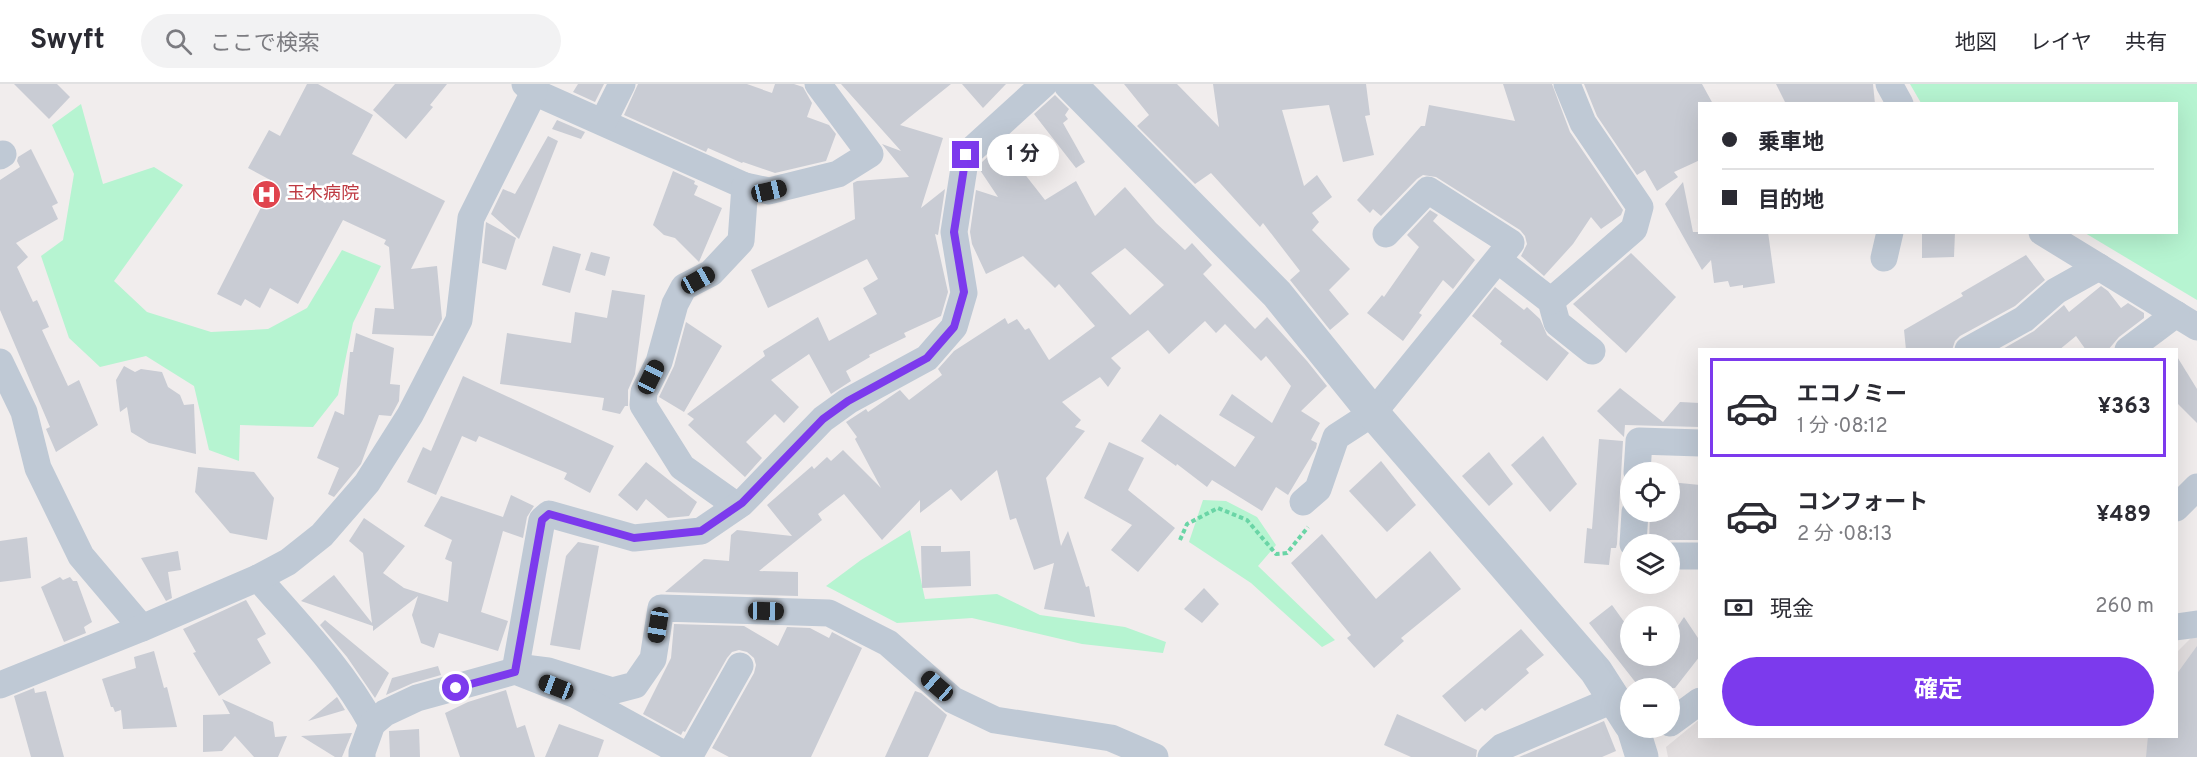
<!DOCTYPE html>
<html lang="ja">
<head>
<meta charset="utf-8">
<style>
  :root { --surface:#fff; --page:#f2f2f3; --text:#2b2b33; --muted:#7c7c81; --line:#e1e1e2; --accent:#7c3aed }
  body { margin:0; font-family:Overpass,"Noto Sans JP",sans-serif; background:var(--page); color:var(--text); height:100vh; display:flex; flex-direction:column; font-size:22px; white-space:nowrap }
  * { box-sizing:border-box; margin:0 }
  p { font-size:20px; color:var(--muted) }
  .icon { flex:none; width:33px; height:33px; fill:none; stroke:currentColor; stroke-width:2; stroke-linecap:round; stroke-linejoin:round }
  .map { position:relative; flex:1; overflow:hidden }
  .drawer { position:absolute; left:1698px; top:264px; width:480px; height:390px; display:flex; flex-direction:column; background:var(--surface); border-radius:0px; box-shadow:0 6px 24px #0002 }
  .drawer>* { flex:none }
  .banner { position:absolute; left:1698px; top:18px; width:480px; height:132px; border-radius:0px; box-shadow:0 6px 24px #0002; display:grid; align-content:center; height:132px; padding:0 24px; background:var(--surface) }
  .controls { position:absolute; left:1620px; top:378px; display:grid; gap:12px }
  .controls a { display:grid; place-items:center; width:60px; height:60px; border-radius:50%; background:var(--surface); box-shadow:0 6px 24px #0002; font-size:30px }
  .end { position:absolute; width:27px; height:27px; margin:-14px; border:8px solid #7c3aed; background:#fff; box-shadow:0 0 0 3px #fff }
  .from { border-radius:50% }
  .bubble { position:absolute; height:42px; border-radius:21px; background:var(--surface); box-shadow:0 6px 24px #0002; font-size:20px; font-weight:700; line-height:42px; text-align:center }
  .car { position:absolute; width:18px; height:36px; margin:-18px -9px; border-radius:8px; box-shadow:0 0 4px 2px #0007; background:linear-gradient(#222 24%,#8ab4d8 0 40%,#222 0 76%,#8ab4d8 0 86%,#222 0) }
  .banner b { display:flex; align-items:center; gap:21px; height:57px; font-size:22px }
  .banner b+b { border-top:2px solid var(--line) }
  .banner i { width:15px; height:15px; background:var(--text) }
  ul { padding:10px 0 0; list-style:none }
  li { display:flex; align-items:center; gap:18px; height:99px; margin:0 12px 9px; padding:0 12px; border:3px solid transparent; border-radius:0px }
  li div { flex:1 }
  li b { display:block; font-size:22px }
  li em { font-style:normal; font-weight:700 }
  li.active { border-color:var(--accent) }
  li>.icon { width:54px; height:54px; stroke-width:1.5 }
  .pay { display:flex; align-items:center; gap:15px; height:66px; padding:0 24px; font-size:22px }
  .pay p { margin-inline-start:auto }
  .primary-button { display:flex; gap:12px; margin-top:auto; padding:12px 24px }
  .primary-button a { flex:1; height:69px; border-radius:36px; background:var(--accent); color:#fff; font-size:24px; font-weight:700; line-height:69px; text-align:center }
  header { display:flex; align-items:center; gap:36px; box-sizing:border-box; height:84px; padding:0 30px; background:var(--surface); border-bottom:2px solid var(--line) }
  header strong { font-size:28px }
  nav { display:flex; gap:33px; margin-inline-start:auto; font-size:21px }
  .search { width:420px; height:54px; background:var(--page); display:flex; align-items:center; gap:15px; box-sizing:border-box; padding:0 21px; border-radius:33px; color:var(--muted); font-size:22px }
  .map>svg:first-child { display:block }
</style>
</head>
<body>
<header>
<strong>Swyft</strong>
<div class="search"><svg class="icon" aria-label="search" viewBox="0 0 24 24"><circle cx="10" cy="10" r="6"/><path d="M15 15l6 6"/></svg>ここで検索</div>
<nav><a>地図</a><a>レイヤ</a><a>共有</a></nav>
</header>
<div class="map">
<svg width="2197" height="673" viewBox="0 0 2197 673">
  <rect width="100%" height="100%" fill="#f1eded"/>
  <!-- education -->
  <polygon fill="#e2dedf" points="2197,550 2197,673 1668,673 1666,663 1699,636 1700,652 2176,652 2177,568 2194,551"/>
  <!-- green -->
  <g fill="#b6f4d1">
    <polygon points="1910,0 2197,0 2197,216 2085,149 2176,148 2176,20 1921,19"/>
    <polygon points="81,20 103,100 154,83 183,101 114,197 147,228 211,248 268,245 307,224 342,166 381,182 353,239 338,311 313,343 240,341 239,377 209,366 194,302 146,272 100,283 69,254 41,172 63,156 74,90 52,41"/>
    <polygon points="1203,416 1226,417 1257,433 1276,461 1258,482 1335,556 1322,563 1251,499 1189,458"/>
    <polygon points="910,446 925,515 997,510 1040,531 1125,543 1166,558 1163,569 1082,560 972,534 897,539 826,502 861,476"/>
  </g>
  <!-- building -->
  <g fill="#c9ccd4" fill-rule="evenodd">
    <polygon points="14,0 57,0 70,13 49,35"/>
    <polygon points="307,0 318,0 373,31 352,70 445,117 411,185 437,182 442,235 433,252 372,250 375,224 394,225 389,163 384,160 386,156 343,136 298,220 270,204 260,224 245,215 241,222 217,210 274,98 248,84 269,46 280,52"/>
    <polygon points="395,0 447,0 430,21 433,23 406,55 373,26"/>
    <polygon points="578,0 604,0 595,18 573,8"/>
    <polygon points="638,0 747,0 772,9 775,0 794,0 803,3 812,19 807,33 829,41 836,50 826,77 775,89 743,78 742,79 708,64 706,68 624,31"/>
    <polygon points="841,0 951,0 900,41 943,54 921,124 945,105 938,151 935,150 948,208 941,232 904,249 906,253 869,271 870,273 846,287 851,297 831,310 809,270 771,296 799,323 784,339 775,330 746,358 762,374 745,393 688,341 694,335 687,330 765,272 763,267 818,233 829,257 877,230 863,204 878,195 867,175 768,224 751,186 855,135 853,99 857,97 909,93 882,60 901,67"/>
    <polygon points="962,0 1006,0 983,24"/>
    <polygon points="1124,0 1177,0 1219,43 1213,0 1366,0 1370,31 1365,32 1374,71 1343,78 1329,21 1282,26 1304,102 1317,91 1332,113 1312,129 1319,138 1312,146 1350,185 1329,206 1349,230 1330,246 1290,196 1300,187 1263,139 1260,143 1211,89 1195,100 1137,42 1149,31"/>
    <polygon points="1503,0 1552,0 1570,48 1623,126 1621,131 1601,145 1591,133 1573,160 1544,192 1521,172 1527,160 1525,152 1520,146 1436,93 1423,91 1417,95 1381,132 1373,125 1370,129 1357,116 1421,42 1425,42 1429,21 1515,37"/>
    <polygon points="1584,0 1702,0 1713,20 1700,20 1700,76 1674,88 1678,93 1657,107 1645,86 1637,91 1597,32"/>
    <polygon points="1776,0 1873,0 1875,20 1786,20"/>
    <polygon points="1055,11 1069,25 1065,31 1068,35 1063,39 1085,78 1076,84 1034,30"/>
    <polygon points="557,36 585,48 581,55 552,45"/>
    <polygon points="548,52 558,57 519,155 491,130 503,105 515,110"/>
    <path d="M1001,60L1045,116L1076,97L1095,132L1125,103L1156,139L1185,166L1192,159L1212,181L1203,190L1255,245L1267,233L1307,277L1327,302L1301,327L1320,339L1311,356L1317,359L1316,364L1288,411L1276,403L1262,427L1212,396L1207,403L1177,380L1176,382L1141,357L1160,330L1235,383L1255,353L1219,331L1232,310L1272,339L1291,302L1266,272L1261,277L1225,240L1216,249L1205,237L1169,270L1148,246L1111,274L1121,284L1108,303L1100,293L1062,318L1081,336L1075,343L1085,347L1046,394L1061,462L1068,447L1086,503L1089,502L1095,533L1044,525L1054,479L1034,486L1016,434L1010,436L997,386L961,417L951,405L920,429V416L882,456L844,410L818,430L822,436L759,487L798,488V512L665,508L704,475L729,477L731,451L737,446L792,452L767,421L812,382L814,385L827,373L831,377L843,366L881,404L855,355L857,353L846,338L866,325L868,328L900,306L909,316L942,291L938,285L954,267L1005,234L1008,240L1017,235L1025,246L1029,244L1049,276L1095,242L1059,200L1055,204L1023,172L986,190L972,160L970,148L976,106L998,113L980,86L981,79ZM1125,164L1164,201L1130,231L1091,189Z"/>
    <polygon points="31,65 58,119 52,122 58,135 16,159 28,173 17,183 33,218 37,216 49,243 42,246 68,302 79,296 98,341 56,368 46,345 50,343 0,226 0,96 20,83 17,77 18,73"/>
    <polygon points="673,87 695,97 694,100 698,102 694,111 722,124 699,178 675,154 664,151 653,141"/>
    <polygon points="1683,98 1693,148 1768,148 1775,199 1743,204 1743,201 1730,203 1728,197 1714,199 1711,176 1702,186 1665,120"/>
    <polygon points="1430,126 1438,131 1433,137 1475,176 1453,205 1443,196 1419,229 1422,231 1403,257 1367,229 1382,211 1384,213 1419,163 1407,151"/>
    <polygon points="486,138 516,154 506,186 482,179"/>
    <polygon points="1922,148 1955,148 1954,173 1922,174"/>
    <polygon points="553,162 581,170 570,209 542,201"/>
    <polygon points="591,168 610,173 605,192 585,186"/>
    <polygon points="1631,169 1676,213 1626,269 1573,220"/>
    <polygon points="2026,171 2045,196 2015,222 1960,252 1955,257 1952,266 1906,266 1904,246 1963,212 1961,209"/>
    <polygon points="2101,202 2108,207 2121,224 2128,219 2144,229 2144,234 2119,253 2108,266 2086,266 2076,252 2059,266 2001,266 2034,247 2064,221 2069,228"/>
    <polygon points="1495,203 1524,226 1527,223 1540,235 1547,251 1569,269 1547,297 1500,260 1502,257 1472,232"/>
    <polygon points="612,206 645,211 635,290 628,306 628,322 625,322 620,330 602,326 604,314 500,300 507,249 571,259 575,228 607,234"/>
    <polygon points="686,238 722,262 684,328 659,313 674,282"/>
    <polygon points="356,249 394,264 390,300 400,301 399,317 391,332 379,331 361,380 334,413 328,410 339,384 317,374 335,327 344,331 350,268 353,268"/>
    <polygon points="2176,271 2197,305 2197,339 2176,318"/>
    <polygon points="124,282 135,288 141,285 162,288 168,303 180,311 184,321 194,320 196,370 149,359 131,348 127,323 120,328 116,296"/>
    <polygon points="463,292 614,362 590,409 564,395 567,389 479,352 476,358 462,352 436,411 407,398 423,363 431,367"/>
    <polygon points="1620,304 1663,338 1680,318 1700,319 1700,343 1625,341 1624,353 1597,327"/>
    <polygon points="1543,352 1577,400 1550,428 1511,381"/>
    <polygon points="1599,355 1623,357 1617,460 1616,464 1611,464 1609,481 1584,479 1587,444 1592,445"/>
    <polygon points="1109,358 1144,374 1128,406 1175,444 1138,488 1111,466 1132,441 1084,414"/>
    <polygon points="1489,368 1513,400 1489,422 1462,392"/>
    <polygon points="1381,377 1416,421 1387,448 1349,407"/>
    <polygon points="646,378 697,418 689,432 668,434 646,415 637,427 618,411"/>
    <polygon points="198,383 254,388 274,414 267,456 230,449 195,408"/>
    <polygon points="1670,398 1700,401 1700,456 1670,456 1660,460 1649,460 1650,428 1670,428"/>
    <polygon points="511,411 534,422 527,433 523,454 503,447 481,528 508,537 498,567 439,549 434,564 421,559 412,531 418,512 373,547 373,542 301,517 334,491 372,539 363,469 349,457 364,434 405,462 383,489 404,504 448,518 452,478 445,475 452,456 424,442 441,412 503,433"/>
    <polygon points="1322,450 1376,515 1430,467 1461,505 1401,554 1404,557 1374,584 1347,554 1351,551 1291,479"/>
    <polygon points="27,453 31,494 0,498 0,457"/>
    <polygon points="578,458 599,462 580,566 550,561 566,472"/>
    <polygon points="921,462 941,462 941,468 970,467 971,502 922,504"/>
    <polygon points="178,467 181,486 168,488 172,514 166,517 141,474"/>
    <polygon points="60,493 63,496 70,493 73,497 77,497 92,538 84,543 86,549 64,558 41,503"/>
    <polygon points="1204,504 1219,520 1202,539 1184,525"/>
    <polygon points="246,516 266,550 257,555 271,579 219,612 193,569 196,568 183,545"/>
    <polygon points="1612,521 1630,546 1630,572 1670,572 1670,554 1684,533 1700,557 1700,572 1675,604 1640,604 1589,539"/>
    <polygon points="325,536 389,589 375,614 347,573 320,541"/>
    <polygon points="674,540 744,542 778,562 787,543 810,544 829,554 832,548 862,564 811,673 729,673 712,664 754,589 756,581 754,574 747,568 739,566 732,568 727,574 685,648 683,647 681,651 643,630 671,574"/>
    <polygon points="1521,545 1544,571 1526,585 1529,589 1485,627 1482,624 1465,638 1442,612"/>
    <polygon points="2197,562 2197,673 2146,673 2148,652 2176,652 2176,591"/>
    <polygon points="154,567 164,604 167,603 177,643 123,645 121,626 115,628 113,623 111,623 102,595 136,584 134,573"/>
    <polygon points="438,582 441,591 413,599 386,611 392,594"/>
    <polygon points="34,604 35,609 46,607 64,673 31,673 14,612"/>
    <polygon points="506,606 517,644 525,641 535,673 460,673 445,629 468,618"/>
    <polygon points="915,607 921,609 947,631 928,673 885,673"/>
    <polygon points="337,613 345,626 308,637"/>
    <polygon points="222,615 273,638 275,653 287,652 278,673 254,673 235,652 222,667 203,668 203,631 230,630"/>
    <polygon points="1397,630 1477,666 1476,673 1411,673 1384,661"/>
    <polygon points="1604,637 1616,667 1602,673 1519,673"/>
    <polygon points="559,640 604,656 598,673 545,673"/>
    <polygon points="419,645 420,673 390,673 389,647"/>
    <polygon points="352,649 342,673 335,673 301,652"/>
  </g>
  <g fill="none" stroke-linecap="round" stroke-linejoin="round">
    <!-- path -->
    <polyline stroke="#6ad5a6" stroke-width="4" stroke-dasharray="4.5 3" stroke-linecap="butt" points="1180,456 1187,440 1218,424 1247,436 1276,470 1287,469 1308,443"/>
    <!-- minor -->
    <g stroke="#bfc9d5" stroke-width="27">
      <polyline points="1889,0 1900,20"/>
      <polyline points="534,8 745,102 741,157 711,189 684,203 675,220 659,278 644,308 643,321 682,383 737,422"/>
      <polyline points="603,38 622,0"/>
      <polyline points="0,72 3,70"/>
      <polyline points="745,102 769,107 838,90 870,70 818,0"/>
      <polyline points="2042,148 2197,243"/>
      <polyline points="1884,174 1890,148"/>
      <polyline points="1498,176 1551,217 1557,239 1592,267"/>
      <polyline points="1551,217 1634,145 1640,123 1583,39 1567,0"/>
      <polyline points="1968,266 2024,235 2056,207 2099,183"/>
      <polyline points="2128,266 2176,230"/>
      <polyline points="0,278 24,328 38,384 81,472 142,544"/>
      <polyline points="1637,388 1639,357 1700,359"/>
      <polyline points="1303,418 1318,405 1336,353 1373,329 1511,159 1428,106 1386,150"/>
      <polyline points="2176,424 2197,403"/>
      <polyline points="1633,460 1635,428"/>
      <polyline points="1670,472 1700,472"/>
      <path d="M258,494C299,541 343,586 372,640"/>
      <polyline points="2176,543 2197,540"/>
      <polyline points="516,583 548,587 612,607 635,601 653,575 661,524 829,529 888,559 953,616 995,636 1111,654 1155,673"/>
      <polyline points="515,587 542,436 549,430 634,454 701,447 742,419 823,335 848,317 927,274 954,243 964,209 954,148 966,71 1044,0"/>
      <polyline points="0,601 142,544 258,494 288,478 322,451 367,399 410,331 459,236 471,134 534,8 525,0"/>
      <polyline points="1670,639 1700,617"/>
      <polyline points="362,673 362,668 372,640 385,629 417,614 515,587 576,611 689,673"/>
      <polyline points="689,673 740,582"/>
      <polyline points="1491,673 1502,663 1615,615"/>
    </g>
    <!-- tertiary -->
    <g stroke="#bfc9d5" stroke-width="33">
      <polyline points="1070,0 1277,210 1373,329 1596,587 1630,640"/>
      <polyline points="1633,644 1642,673"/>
    </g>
  </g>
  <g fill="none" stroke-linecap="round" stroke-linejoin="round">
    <!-- route -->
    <polyline stroke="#7c3aed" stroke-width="8" points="456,604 515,588 542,436 549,430 634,454 701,447 742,419 823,335 848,317 927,274 954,243 964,208 954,148 966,71"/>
  </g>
  <!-- icons -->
  <defs>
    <symbol id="hospital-disc" viewBox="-11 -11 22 22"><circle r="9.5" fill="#e0444e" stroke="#fff"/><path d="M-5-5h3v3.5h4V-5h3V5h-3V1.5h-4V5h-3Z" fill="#fff"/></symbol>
  </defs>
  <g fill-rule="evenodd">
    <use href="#hospital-disc" x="250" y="94" width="33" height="33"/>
  </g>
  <g text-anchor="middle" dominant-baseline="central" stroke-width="5" stroke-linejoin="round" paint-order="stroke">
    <!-- health labels -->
    <g font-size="18" fill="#be3a42" stroke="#fff" text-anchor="start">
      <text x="287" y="110">玉木病院</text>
    </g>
  </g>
</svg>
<div class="controls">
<a><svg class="icon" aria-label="locate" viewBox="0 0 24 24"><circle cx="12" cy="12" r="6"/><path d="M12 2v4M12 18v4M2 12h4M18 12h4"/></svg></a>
<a><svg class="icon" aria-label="layers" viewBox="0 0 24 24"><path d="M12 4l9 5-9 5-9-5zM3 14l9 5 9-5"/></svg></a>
<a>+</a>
<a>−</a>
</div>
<i class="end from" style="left:456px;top:604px"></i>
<i class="end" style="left:966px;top:71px"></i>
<div class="bubble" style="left:987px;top:50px;width:72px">1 分</div>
<i class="car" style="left:769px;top:107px;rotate:77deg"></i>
<i class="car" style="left:698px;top:196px;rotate:61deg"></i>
<i class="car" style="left:651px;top:293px;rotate:26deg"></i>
<i class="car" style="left:766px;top:527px;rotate:91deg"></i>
<i class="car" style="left:658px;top:541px;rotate:189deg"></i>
<i class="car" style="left:937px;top:602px;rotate:311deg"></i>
<i class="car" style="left:556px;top:603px;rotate:291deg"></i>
<div class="banner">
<b><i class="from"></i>乗車地</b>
<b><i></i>目的地</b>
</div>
<section class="drawer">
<ul>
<li class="active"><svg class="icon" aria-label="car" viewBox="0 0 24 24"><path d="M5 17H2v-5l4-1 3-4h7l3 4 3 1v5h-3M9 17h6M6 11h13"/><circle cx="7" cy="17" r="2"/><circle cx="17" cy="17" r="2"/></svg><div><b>エコノミー</b><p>1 分 · 08:12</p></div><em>¥363</em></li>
<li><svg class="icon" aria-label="car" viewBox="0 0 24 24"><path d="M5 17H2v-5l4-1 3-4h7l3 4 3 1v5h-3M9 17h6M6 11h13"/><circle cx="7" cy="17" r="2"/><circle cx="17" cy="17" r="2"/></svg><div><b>コンフォート</b><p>2 分 · 08:13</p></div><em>¥489</em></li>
</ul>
<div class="pay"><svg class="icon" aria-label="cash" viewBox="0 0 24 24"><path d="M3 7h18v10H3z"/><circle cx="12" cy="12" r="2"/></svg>現金<p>260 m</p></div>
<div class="primary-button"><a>確定</a></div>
</section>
</div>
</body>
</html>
